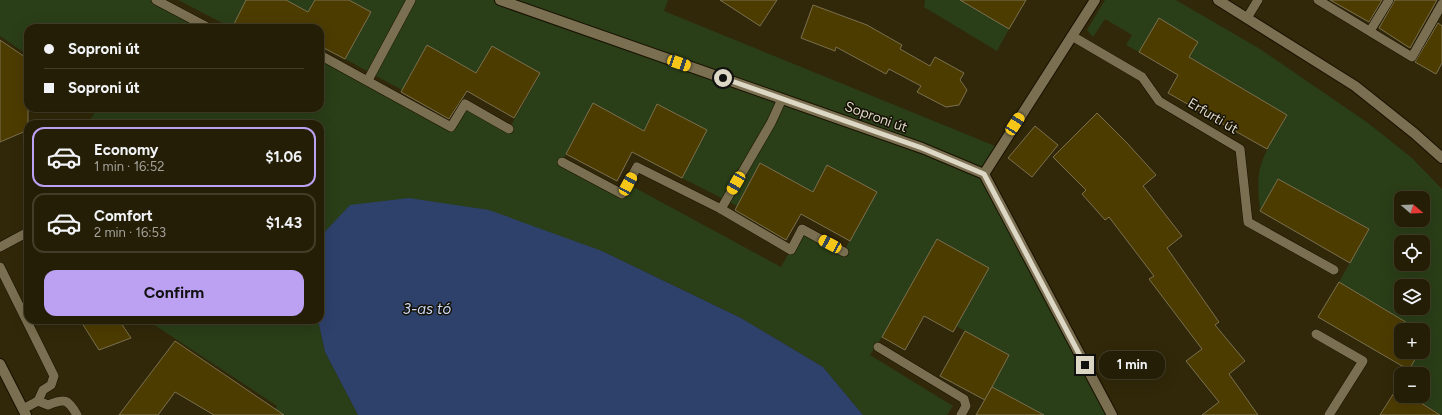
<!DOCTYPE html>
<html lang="en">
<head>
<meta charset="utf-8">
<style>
  :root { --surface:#251e07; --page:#2d2711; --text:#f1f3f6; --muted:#a3a29b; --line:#423c28; --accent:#bca0f2 }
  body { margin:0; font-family:Figtree,sans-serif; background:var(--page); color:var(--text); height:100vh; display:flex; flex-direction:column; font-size:15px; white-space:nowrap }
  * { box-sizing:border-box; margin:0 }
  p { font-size:13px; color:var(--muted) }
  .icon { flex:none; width:22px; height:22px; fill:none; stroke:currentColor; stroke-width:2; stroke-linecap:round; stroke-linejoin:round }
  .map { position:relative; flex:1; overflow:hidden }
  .drawer { position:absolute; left:24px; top:120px; width:300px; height:204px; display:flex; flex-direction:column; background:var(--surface); border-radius:12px; box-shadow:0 4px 16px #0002,0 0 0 1px var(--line) }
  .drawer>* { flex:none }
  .top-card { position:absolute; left:24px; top:24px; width:300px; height:88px; border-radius:12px; box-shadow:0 4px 16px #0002,0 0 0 1px var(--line); display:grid; align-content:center; height:88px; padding:0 20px; background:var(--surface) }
  .needle { width:26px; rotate:109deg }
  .buttons { position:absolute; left:1394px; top:191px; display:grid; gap:8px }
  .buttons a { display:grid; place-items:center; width:36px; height:36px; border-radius:8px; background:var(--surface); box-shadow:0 4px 16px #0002,0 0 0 1px var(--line); font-size:20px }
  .end { position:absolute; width:18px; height:18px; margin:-9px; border:5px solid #ddd7c6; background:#111; box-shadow:0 0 0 2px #111 }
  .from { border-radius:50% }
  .bubble { position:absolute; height:28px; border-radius:12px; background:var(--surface); box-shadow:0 4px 16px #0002,0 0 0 1px var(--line); font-size:13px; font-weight:700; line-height:28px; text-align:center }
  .car { position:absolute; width:12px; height:24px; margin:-12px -6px; border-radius:5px; box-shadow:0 0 3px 1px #0007; background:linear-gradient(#f5c518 24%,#345 0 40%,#f5c518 0 76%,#345 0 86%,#f5c518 0) }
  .top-card b { display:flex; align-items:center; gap:14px; height:38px; font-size:15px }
  .top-card b+b { border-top:1px solid var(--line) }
  .top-card i { width:10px; height:10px; background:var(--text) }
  ul { padding:7px 0 0; list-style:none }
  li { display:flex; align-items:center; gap:12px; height:60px; margin:0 8px 6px; padding:0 12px; border:2px solid var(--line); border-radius:12px }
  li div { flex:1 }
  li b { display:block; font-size:15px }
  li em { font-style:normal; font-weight:700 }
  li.current { border-color:var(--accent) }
  li>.icon { width:36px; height:36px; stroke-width:1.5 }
  .action { display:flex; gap:8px; margin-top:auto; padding:8px 20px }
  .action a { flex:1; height:46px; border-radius:12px; background:var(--accent); color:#111; font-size:16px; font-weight:700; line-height:46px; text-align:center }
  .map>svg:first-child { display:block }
</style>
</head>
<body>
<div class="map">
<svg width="1442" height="415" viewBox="0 0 1442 415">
  <rect width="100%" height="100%" fill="#312809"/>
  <!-- green -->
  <g fill="#2a3e18" fill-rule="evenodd">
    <polygon points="0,0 156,0 209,28 28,28 28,55 0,36"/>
    <polygon points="178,0 246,0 232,28"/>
    <polygon points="286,0 315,0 308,12"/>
    <path d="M349,0H668L664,11L1000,148L984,174L1112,415H1041V413L992,387L1009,355L956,326L989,268L882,337L870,355L953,406L947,415H863L823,367L741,318L602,251L321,236L320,239V124H87L98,108H320V55L451,127L465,104L509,129L540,74L476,73L427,45L402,90L345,59L371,12ZM593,104L644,131L657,104L682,178L737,206L760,163L813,192L827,165L876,192L844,251L802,229L781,267L628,184L622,194L562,162Z"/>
    <polygon points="925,0 963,0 963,1 1009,29 997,51 924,7"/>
    <path d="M1105,0H1176L1260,49L1368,123L1412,158L1442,189V415L1410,396H1423V374H1406L1419,352H1423V346L1429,336L1423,332V330H1419L1339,282L1369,229L1278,179L1260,211C1259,196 1256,180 1261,165C1266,147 1279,131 1287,115L1189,57L1198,42L1160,19L1139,52L1126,45L1132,35L1105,19L1093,37L1087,30ZM1401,198H1423V220H1401ZM1401,242H1423V264H1401ZM1401,286H1423V308H1401Z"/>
    <polygon points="151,320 318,320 325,352 358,415 271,415 277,406 150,322"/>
  </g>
  <!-- water -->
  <polygon fill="#2e416b" points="409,198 489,210 602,251 741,318 823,367 863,415 358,415 325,352 318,320 320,320 320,239 321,236 350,205"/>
  <!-- building -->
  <g fill="#4d3c00" stroke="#7a7050">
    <polygon points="246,0 286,0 308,12 315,0 349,0 371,12 345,59 320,46 320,28 232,28"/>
    <polygon points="720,0 777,0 760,26"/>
    <polygon points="960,0 1026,0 1009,29"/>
    <polygon points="1330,0 1382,0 1369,22"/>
    <polygon points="1395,0 1437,0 1410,48 1379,28"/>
    <polygon points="813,5 867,25 902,45 900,49 930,66 935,57 964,73 960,80 967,90 959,105 946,107 917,92 921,86 889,69 886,74 836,47 835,51 801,38"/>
    <polygon points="1159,18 1198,42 1189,57 1287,115 1267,149 1168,93 1178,75 1139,52"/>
    <polygon points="1438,23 1442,26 1442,63 1436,74 1415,62"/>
    <polygon points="0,40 28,59 28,130 0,142"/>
    <polygon points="427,45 476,73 492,46 540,73 514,118 467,91 449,119 401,92"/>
    <polygon points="593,103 644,131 657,104 707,130 682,178 632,152 617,181 566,154"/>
    <polygon points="1097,113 1127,143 1156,175 1143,186 1182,236 1167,248 1219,322 1215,325 1245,361 1229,374 1258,415 1202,415 1219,402 1186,361 1202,349 1149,279 1154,276 1109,217 1105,220 1082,194 1086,190 1053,157"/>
    <polygon points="1035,126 1058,145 1032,177 1008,158"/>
    <polygon points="760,163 813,192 827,165 877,192 850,241 801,214 786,240 735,210"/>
    <polygon points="1278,179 1369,229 1350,263 1260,211"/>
    <polygon points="937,239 989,268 953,332 924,316 905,350 882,337"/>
    <polygon points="1339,282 1419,330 1401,330 1401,352 1419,352 1409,370 1318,317"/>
    <polygon points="80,320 119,320 131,338 99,350"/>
    <polygon points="965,331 1009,355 985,400 940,376"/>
    <polygon points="175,341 284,415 214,415 175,392 158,415 119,415"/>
    <polygon points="992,387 1044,415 976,415"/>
    <polygon points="1397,388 1401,391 1401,396 1410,396 1440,415 1380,415"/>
  </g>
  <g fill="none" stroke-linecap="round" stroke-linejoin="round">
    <defs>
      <g id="lane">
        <polyline points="156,0 209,28"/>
        <polyline points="1318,0 1412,57 1442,4"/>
        <polyline points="1247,18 1258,0"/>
        <polyline points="1370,31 1389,0"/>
        <polyline points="1072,36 1142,77 1159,101 1240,149 1248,222 1334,270"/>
        <polyline points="320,55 451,127 465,104 509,129"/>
        <polyline points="368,80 411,0"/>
        <polyline points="562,162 622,194 637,167 721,209 791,250 802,229 844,252"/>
        <polyline points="721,209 771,123 782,99"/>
        <polyline points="0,247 28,232"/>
        <polyline points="0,267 54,376 51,385 43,390 38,401 23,409"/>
        <polyline points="1316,334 1363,361 1329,415"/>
        <polyline points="878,347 964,399 966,406 961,415"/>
        <path d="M38,401L48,405C65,398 68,399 77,415"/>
      </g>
      <g id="street">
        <polyline points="500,0 922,148 984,174 1112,415"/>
        <polyline points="1218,0 1355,86 1414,133 1442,158"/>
        <polyline points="984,174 1095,0"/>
        <polyline points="0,364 26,415"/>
      </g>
    </defs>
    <!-- lane casing -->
    <use href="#lane" stroke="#181000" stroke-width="10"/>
    <!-- street casing -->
    <use href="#street" stroke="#181000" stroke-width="12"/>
    <!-- lane -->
    <use href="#lane" stroke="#7a6f50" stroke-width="9"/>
    <!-- street -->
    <use href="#street" stroke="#7a6f50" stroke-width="10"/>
  </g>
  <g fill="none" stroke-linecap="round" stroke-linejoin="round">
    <!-- route -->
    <polyline stroke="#ddd7c6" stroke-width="5" points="723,78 922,148 984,174 1085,365"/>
  </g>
  <g text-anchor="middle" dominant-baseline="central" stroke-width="3" stroke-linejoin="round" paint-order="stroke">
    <!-- street labels -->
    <g font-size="14" fill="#ddd7c6" stroke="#151105">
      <text transform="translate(1213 116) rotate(31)">Erfurti út</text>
      <text transform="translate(876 117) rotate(20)">Soproni út</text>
    </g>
    <!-- water labels -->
    <g font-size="15" font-style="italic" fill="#ccdaf7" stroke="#151105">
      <text x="427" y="309">3-as tó</text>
    </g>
  </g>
</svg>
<div class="buttons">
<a><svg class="needle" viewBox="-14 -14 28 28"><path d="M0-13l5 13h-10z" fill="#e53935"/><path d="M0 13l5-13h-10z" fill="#a3a29b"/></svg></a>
<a><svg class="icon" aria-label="locate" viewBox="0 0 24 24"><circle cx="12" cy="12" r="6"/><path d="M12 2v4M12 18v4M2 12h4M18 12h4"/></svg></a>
<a><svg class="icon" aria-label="layers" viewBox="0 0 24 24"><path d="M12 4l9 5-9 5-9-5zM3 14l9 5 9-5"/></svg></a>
<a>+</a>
<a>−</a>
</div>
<i class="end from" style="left:723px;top:78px"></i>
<i class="end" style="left:1085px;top:365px"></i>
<div class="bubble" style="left:1099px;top:351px;width:66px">1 min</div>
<i class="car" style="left:679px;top:63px;rotate:109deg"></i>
<i class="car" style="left:1015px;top:124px;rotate:33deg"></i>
<i class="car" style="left:736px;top:183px;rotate:210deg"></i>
<i class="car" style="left:628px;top:184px;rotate:28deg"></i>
<i class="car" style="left:830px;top:244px;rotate:298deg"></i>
<div class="top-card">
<b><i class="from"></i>Soproni út</b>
<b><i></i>Soproni út</b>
</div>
<section class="drawer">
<ul>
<li class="current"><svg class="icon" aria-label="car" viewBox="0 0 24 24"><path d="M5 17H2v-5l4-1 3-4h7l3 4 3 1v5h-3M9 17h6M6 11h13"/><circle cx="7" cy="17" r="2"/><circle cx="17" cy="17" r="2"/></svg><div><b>Economy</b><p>1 min · 16:52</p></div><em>$1.06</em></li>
<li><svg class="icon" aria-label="car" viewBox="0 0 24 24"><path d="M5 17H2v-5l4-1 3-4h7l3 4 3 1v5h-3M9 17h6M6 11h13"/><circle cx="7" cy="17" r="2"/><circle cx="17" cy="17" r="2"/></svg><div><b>Comfort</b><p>2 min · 16:53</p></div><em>$1.43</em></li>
</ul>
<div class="action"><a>Confirm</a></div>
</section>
</div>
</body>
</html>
